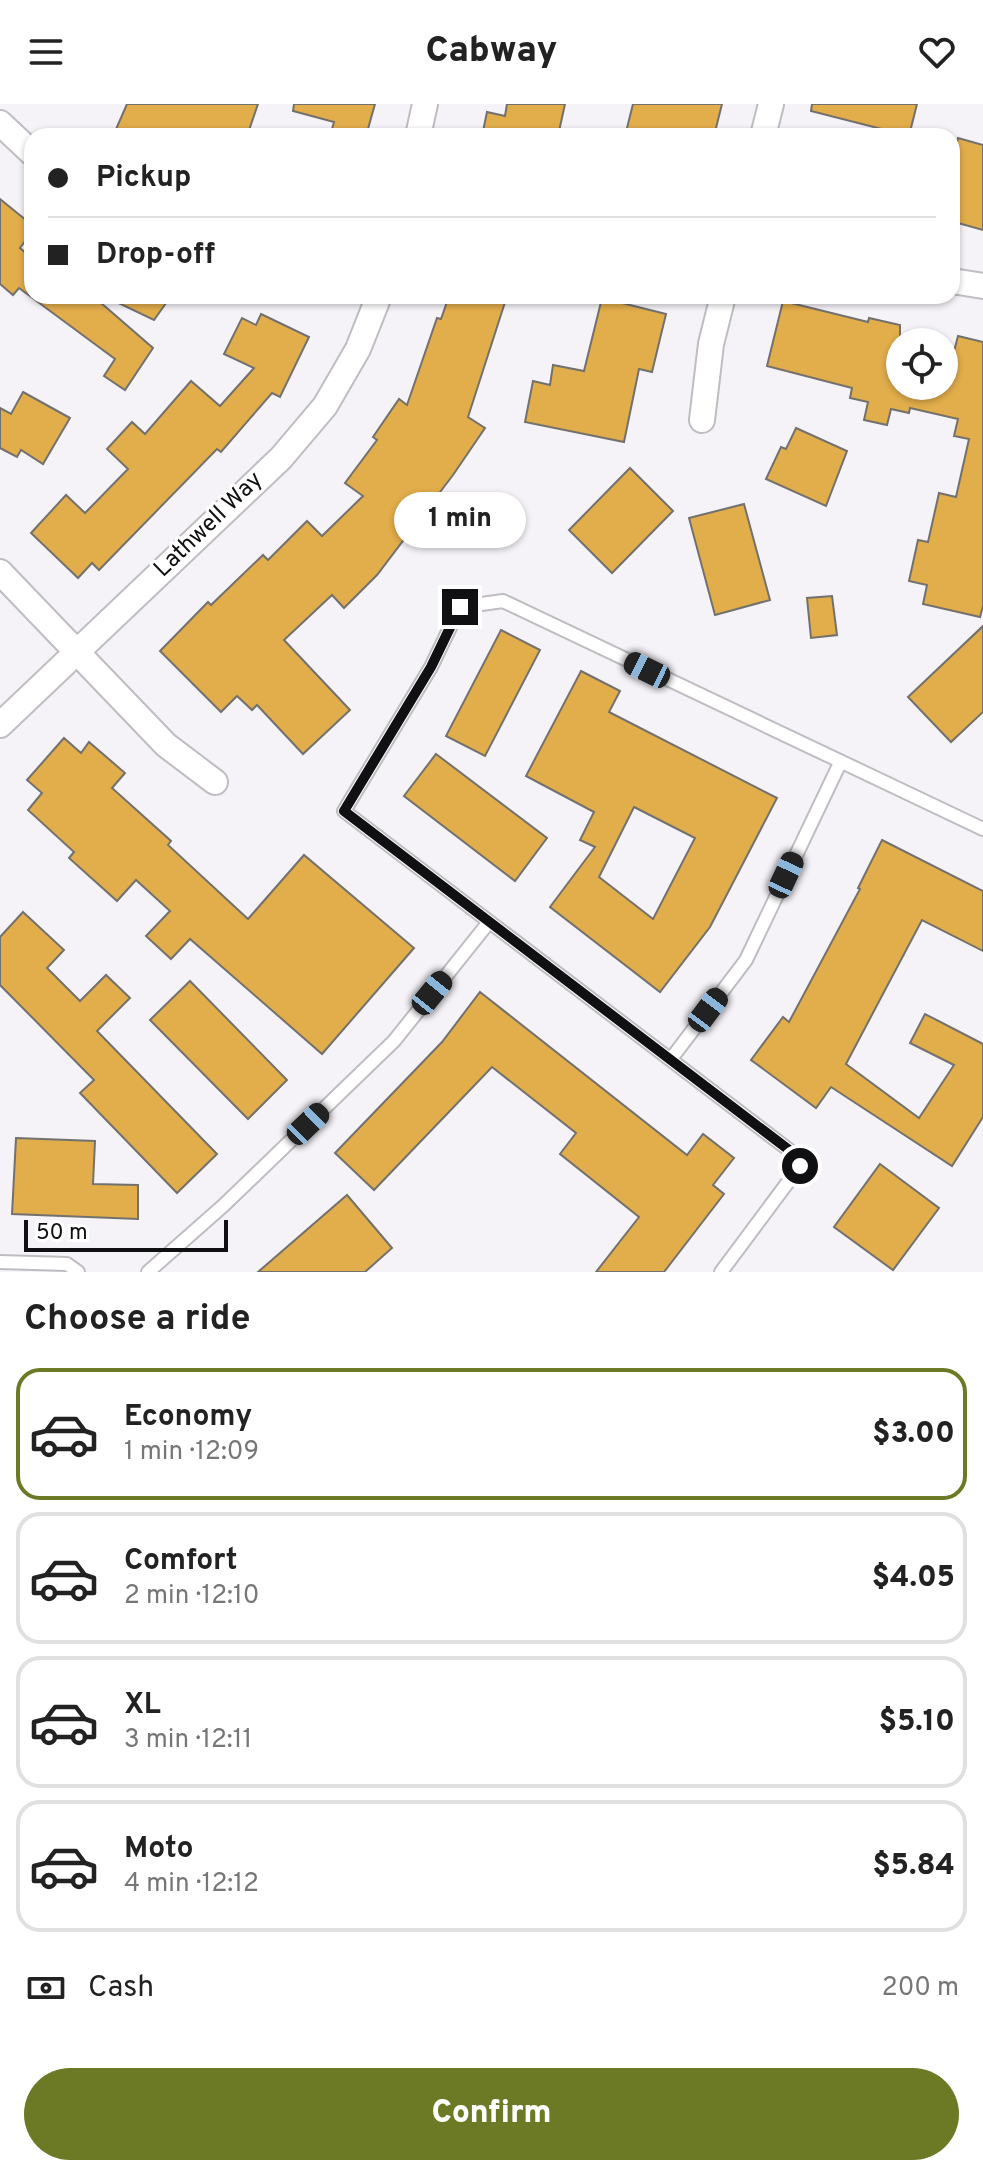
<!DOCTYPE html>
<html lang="en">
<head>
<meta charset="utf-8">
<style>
  :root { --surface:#fff; --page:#f2f2f2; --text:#222; --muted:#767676; --line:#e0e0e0; --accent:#6c7925 }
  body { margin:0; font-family:Overpass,sans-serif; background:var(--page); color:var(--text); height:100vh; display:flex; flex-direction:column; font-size:30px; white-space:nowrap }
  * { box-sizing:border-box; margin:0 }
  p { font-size:26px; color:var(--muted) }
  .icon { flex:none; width:44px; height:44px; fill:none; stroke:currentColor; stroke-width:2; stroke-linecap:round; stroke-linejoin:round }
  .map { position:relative; height:1168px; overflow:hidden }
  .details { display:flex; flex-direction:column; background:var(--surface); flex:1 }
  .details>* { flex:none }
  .banner { position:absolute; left:24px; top:24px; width:936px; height:176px; border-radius:24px; box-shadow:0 2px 6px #0004; display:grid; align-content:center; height:176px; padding:0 24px; background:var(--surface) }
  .fabs { position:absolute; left:886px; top:224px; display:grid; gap:16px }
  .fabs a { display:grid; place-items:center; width:72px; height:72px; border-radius:50%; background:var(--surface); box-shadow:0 2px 6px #0004; font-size:40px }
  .scale { position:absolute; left:24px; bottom:20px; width:204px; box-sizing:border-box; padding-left:8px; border:4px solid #100f11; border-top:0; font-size:22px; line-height:28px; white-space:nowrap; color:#100f11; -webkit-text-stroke:6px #fff; paint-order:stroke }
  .end { position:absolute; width:36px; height:36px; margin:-18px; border:10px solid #100f11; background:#fff; box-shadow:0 0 0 4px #fff }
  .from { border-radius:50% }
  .bubble { position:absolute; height:56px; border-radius:28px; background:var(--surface); box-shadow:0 2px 6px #0004; font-size:26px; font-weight:800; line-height:56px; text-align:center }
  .car { position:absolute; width:24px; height:48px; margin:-24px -12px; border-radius:10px; box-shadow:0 0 6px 2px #0007; background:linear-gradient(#222 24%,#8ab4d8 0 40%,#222 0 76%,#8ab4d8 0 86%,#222 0) }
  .banner b { display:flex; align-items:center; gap:28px; height:76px; font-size:30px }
  .banner b+b { border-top:2px solid var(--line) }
  .banner i { width:20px; height:20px; background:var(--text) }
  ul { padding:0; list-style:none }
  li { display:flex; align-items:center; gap:24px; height:132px; margin:0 16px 12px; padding:0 8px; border:4px solid var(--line); border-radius:24px }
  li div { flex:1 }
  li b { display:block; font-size:30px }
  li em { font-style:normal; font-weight:800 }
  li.active { border-color:var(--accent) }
  li>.icon { width:72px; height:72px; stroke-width:1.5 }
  h2 { padding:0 24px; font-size:36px; line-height:96px }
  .pay { display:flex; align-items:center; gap:20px; height:88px; padding:0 24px; font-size:30px }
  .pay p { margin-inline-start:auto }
  .button { display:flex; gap:16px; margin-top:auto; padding:16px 24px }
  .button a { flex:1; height:92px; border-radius:48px; background:var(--accent); color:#fff; font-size:32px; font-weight:800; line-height:92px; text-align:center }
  header { display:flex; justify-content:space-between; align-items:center; height:104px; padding:0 24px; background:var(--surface); font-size:36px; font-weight:800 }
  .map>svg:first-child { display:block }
</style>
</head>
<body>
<header><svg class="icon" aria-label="menu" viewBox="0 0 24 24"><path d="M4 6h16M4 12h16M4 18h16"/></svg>Cabway<svg class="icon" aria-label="heart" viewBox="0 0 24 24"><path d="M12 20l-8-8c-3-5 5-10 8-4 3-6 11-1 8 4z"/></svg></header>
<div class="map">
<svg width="983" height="1168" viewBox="0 0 983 1168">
  <rect width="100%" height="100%" fill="#f5f3f8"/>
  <!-- building -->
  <g fill="#e2ad4b" stroke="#73716d" stroke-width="2" fill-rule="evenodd">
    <polygon points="127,0 258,0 247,32 113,32"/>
    <polygon points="294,0 375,0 366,32 330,32 334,18 293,7"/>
    <polygon points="507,0 565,0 558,32 482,32 487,8 505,12"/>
    <polygon points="633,0 722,0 714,32 625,32"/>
    <polygon points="812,0 917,0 909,32 811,7"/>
    <polygon points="958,34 983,41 983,126 958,119 959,112 952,110 952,58"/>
    <polygon points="0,95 32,121 32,128 20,144 32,154 32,192 93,192 153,244 125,286 104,272 115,255 19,184 13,191 0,180"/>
    <polygon points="104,192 171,192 154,216"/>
    <polygon points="449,192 507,192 468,313 485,324 453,371 377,471 344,504 332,491 284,536 350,606 303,650 257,601 252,606 237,592 221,608 160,547 208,498 211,501 263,451 268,456 307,417 322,432 363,392 345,379 377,336 373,333 399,295 407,301 437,214 441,215"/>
    <polygon points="602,194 666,210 652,268 639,265 624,338 525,318 533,277 550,281 553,261 584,267"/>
    <polygon points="783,197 868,218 869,214 900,221 900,282 945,282 958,232 983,238 983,502 980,513 923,500 927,481 909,477 918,436 928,438 939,389 956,393 969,335 954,332 958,315 910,304 909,309 891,305 887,321 864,316 868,298 850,294 852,284 767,262"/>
    <polygon points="261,210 309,233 280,293 272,289 221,348 217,345 99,466 92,459 78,474 31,429 66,391 85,409 128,365 107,345 132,318 145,330 191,277 220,302 254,264 224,250 242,214 256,221"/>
    <polygon points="23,288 70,314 43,360 21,346 17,353 0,344 0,304 11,310"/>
    <polygon points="796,324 847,347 826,402 766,375 781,343 786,345"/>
    <polygon points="630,364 673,407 612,469 569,426"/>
    <polygon points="744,400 770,496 715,511 689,414"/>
    <polygon points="832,492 837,531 811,534 807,494"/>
    <polygon points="983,522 983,608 951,638 908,593"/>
    <polygon points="501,526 540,546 485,652 446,632"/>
    <path d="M581,567L620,587L609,608L777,694L710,823L660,888L550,803L595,743L580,736L594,708L526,672ZM634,703L695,734L653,815L599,773Z"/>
    <polygon points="64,634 81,649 89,638 125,669 112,684 171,737 168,741 248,815 304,751 414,844 322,950 190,835 171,855 146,832 170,807 136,776 117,797 69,754 74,748 28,706 42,689 27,676"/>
    <polygon points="436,650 547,734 515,777 404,692"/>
    <polygon points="882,736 983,787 983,847 922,816 846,960 919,1014 954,961 910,939 925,910 983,940 983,1013 952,1062 831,983 816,1004 751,956 783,913 789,918 860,785 858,784"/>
    <polygon points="23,808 64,846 47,864 80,897 106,871 130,894 97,927 217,1050 177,1089 80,989 94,976 0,881 0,833"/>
    <polygon points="190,877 287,976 248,1015 150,916"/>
    <polygon points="480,888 687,1051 703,1030 734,1054 713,1081 724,1090 664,1168 596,1168 639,1113 560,1050 576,1029 492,963 374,1086 335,1049 442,938"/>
    <polygon points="16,1034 95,1037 93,1080 138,1081 138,1115 12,1110"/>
    <polygon points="880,1060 939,1104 893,1166 834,1123"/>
    <polygon points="347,1091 392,1144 365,1168 258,1168"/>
  </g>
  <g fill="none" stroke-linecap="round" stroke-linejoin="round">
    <defs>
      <g id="service">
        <polyline points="671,955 746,856 840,659"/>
        <polyline points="0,1158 67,1160 78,1168"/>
        <polyline points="148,1168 224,1101 394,937 489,818"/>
        <polyline points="721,1168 800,1062 793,1049 344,707 431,563 460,503 503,497 983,725"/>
      </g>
      <g id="minor">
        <polyline points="0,19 32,49"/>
        <polyline points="418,32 425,0"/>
        <polyline points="763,32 771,0"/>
        <polyline points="952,177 983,182"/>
        <polyline points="702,316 711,240 723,192"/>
        <polyline points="0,468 166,641 215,678"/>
        <polyline points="0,621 281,354 325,302 358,245 379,192"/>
      </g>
    </defs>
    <!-- service casing -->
    <use href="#service" stroke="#bfbdc2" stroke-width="16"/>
    <!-- minor casing -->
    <use href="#minor" stroke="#bfbdc2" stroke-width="28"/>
    <!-- service -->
    <use href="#service" stroke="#fff" stroke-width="12"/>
    <!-- minor -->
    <use href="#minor" stroke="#fff" stroke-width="24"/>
  </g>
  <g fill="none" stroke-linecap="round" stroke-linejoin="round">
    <!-- route -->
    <polyline stroke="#100f11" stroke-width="10" points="460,503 431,563 344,707 793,1049 800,1062"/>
  </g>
  <g text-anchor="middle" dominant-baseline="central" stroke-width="6" stroke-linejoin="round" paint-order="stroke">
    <!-- street labels -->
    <g font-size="24" fill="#100f11" stroke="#fff">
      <text transform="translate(209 421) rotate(-44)">Lathwell Way</text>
    </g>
  </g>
</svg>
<div class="fabs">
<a><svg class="icon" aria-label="locate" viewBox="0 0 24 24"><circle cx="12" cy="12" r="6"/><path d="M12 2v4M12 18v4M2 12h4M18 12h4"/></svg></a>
</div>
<div class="scale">50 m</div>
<i class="end from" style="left:800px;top:1062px"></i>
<i class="end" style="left:460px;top:503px"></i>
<div class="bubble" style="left:394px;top:388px;width:132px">1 min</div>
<i class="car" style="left:647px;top:566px;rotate:296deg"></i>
<i class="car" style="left:786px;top:771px;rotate:25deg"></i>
<i class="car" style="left:432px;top:889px;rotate:39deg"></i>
<i class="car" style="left:708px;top:906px;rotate:37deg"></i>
<i class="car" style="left:308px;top:1020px;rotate:46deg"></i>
<div class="banner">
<b><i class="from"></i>Pickup</b>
<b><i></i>Drop-off</b>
</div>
</div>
<section class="details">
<h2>Choose a ride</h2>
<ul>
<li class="active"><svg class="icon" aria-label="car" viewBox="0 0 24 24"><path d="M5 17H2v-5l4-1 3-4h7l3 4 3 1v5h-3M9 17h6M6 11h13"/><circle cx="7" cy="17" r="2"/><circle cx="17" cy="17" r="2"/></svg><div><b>Economy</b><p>1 min · 12:09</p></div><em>$3.00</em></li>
<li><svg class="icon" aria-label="car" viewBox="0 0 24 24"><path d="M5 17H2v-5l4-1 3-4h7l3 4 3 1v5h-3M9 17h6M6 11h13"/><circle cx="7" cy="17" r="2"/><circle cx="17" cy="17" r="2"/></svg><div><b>Comfort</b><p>2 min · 12:10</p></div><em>$4.05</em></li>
<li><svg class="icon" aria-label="car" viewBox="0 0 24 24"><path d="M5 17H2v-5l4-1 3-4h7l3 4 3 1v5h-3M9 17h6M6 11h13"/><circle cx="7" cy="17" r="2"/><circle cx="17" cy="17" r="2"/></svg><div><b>XL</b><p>3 min · 12:11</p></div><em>$5.10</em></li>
<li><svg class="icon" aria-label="car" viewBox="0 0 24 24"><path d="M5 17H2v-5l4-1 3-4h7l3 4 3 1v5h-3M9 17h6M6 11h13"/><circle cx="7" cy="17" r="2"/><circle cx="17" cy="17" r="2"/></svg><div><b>Moto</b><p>4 min · 12:12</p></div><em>$5.84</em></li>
</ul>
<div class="pay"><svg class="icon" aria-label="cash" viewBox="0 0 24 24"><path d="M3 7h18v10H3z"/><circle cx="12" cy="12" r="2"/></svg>Cash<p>200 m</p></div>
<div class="button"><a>Confirm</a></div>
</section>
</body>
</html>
